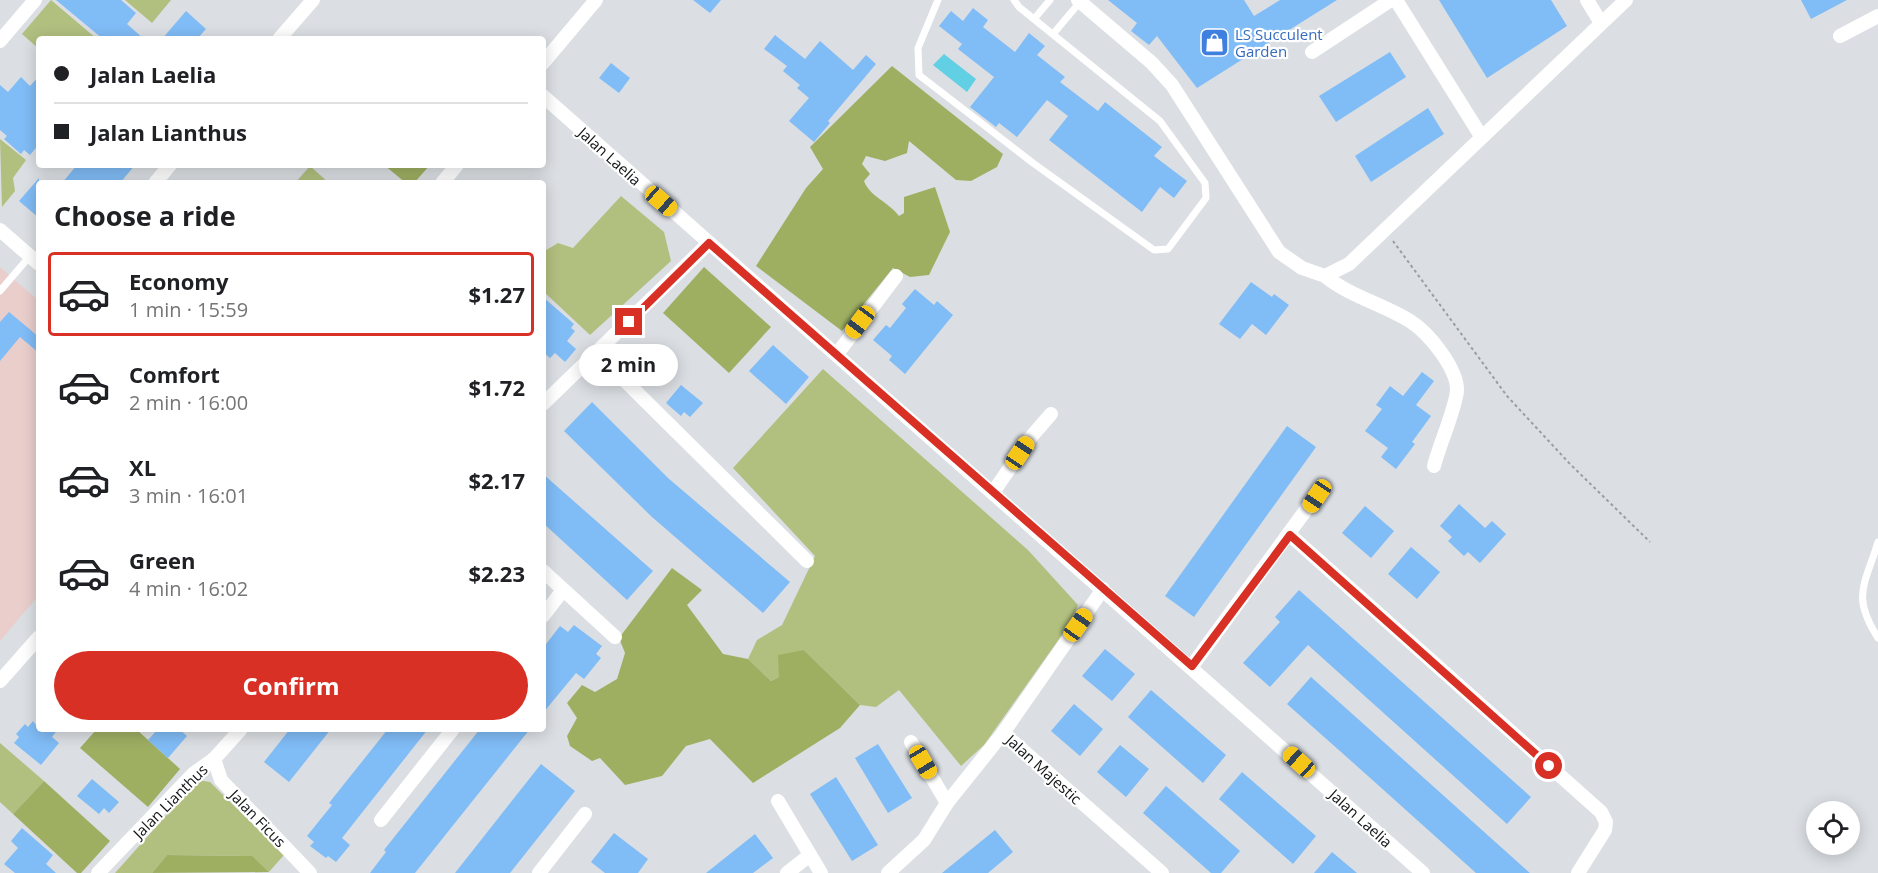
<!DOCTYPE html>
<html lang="en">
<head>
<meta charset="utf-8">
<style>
  :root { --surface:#fff; --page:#f6f6f6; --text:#202124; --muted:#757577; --line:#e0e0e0; --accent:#d93025 }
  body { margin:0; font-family:"Open Sans",sans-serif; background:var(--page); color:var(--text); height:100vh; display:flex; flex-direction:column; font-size:22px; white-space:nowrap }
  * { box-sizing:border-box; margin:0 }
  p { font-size:20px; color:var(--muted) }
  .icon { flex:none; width:33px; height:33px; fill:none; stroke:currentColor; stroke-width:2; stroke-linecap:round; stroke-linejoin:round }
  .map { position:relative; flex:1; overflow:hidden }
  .details { position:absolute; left:36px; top:180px; width:510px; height:552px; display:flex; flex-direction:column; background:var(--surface); border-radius:6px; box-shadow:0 3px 15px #0003 }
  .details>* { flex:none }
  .hud { position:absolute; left:36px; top:36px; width:510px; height:132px; border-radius:6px; box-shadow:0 3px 15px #0003; display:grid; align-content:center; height:132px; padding:0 18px; background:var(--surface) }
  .buttons { position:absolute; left:1806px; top:801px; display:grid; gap:12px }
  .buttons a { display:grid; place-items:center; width:54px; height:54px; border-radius:50%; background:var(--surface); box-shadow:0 3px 15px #0003; font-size:30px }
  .end { position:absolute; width:27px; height:27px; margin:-14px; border:8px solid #d93025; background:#fff; box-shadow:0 0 0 3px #fff }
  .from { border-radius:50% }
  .bubble { position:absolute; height:42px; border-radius:21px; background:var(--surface); box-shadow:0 3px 15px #0003; font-size:20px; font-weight:700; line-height:42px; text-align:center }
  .car { position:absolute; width:18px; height:36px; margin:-18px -9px; border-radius:8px; box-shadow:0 0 4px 2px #0007; background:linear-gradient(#f5c518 24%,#345 0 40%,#f5c518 0 76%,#345 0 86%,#f5c518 0) }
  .hud b { display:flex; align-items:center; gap:21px; height:57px; font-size:22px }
  .hud b+b { border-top:2px solid var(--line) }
  .hud i { width:15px; height:15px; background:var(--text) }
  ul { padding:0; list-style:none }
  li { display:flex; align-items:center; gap:18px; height:84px; margin:0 12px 9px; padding:0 6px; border:3px solid transparent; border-radius:6px }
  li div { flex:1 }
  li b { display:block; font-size:22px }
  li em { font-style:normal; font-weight:700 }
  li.selected { border-color:var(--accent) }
  li>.icon { width:54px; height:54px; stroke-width:1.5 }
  h2 { padding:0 18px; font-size:27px; line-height:72px }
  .action { display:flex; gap:12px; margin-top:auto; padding:12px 18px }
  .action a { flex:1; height:69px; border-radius:36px; background:var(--accent); color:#fff; font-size:24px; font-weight:700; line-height:69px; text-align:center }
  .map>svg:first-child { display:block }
</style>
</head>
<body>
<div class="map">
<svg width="1878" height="873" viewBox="0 0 1878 873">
  <rect width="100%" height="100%" fill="#dbdfe3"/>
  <!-- education -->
  <polygon fill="#e9cecc" points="0,267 39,301 39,595 0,641"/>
  <!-- green -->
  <g fill="#b1c07f">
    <polygon points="51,0 97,39 39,39 39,49 22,34"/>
    <polygon points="125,0 171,0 152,23"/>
    <polygon points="0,139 26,160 13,178 15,191 2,207"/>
    <polygon points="310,166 329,183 295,183"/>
    <polygon points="621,196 664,232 671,261 590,335 543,291 543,252 558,243 573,248"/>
    <polygon points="823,369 1028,550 1078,605 1069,625 984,745 961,766 899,690 876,707 860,705 804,650 779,677 771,681 748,659 757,640 782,625 815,556 733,468"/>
    <polygon points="0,743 44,781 13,814 0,802"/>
    <polygon points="198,780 210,782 284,855 269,872 251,856 167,855 152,873 115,873"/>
  </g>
  <!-- forest -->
  <g fill="#9eaf62">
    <path d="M892,66L1003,154L997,167L971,181L956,180L909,141L907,153L885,161L866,156L862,164L870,174L864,181C870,197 889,202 899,216L904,213V197L935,187L950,232L929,275L910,277L893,268L842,331L756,266L806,188L823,169L810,147Z"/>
    <polygon points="384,165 430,165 414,183 406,183"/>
    <polygon points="704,267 771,327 729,373 663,313"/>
    <polygon points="672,568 702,590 687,605 723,654 748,659 771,681 779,677 778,655 804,650 860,705 840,728 753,783 710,739 686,746 662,776 625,785 600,758 592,761 570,746 567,736 577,718 567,703 582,685 595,692 617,679 625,653 619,638"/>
    <polygon points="97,729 136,729 180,769 148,807 80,748"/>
    <polygon points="44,781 110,841 81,873 77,873 13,814"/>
    <polygon points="167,855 252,856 269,872 152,873"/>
  </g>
  <!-- water -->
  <polygon fill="#61cfe4" points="944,54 976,79 967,92 933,65"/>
  <!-- building -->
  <g fill="#80bcf6">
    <polygon points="56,0 121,0 136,13 127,24 144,39 103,39"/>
    <polygon points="693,0 721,0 710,13"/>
    <polygon points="1108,0 1244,0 1254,16 1280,0 1337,0 1197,88 1157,36 1149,45 1131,31 1137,23"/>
    <polygon points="1439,0 1551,0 1567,26 1487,78"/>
    <polygon points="1801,0 1847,0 1811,19"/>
    <polygon points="973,8 988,20 983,27 1015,52 1029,33 1045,46 1037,55 1065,77 1060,82 1098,111 1105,102 1162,147 1154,156 1187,181 1174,198 1160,187 1142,212 1049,140 1068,116 1047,100 1017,137 999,123 996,127 970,107 994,77 958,49 962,44 939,26 951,11 963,21"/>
    <polygon points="186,11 206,29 197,39 162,39"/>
    <polygon points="775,35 805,59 820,41 853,70 866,55 876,64 828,121 830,123 814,142 789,121 809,98 797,88 800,85 783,71 787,66 764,49"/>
    <polygon points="1390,52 1406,77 1336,122 1319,96"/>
    <polygon points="611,63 630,78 619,93 599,78"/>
    <polygon points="39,76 39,144 30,155 24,150 21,154 4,139 7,136 0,130 0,85 8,92 21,77 30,86"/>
    <polygon points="1428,108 1444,134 1371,182 1355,156"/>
    <polygon points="77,165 135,165 120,183 62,183"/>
    <polygon points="39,178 39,218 19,201"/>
    <polygon points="1251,282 1272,297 1274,294 1289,305 1266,335 1252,324 1240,339 1219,324"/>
    <polygon points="915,289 934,305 937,301 953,315 905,374 889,360 892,356 873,340 886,325 890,328 906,308 902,304"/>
    <polygon points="543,297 574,324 571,328 575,331 567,341 576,349 565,362 555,353 550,358 543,352"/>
    <polygon points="9,312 39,337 39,353 20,337 0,361 0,322"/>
    <polygon points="773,345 809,377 786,404 749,371"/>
    <polygon points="1422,372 1434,381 1416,405 1431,416 1412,442 1415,444 1396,469 1381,457 1388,448 1365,431 1382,409 1376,405 1390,386 1403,396"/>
    <polygon points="681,385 703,403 690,417 684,412 681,416 666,403"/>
    <polygon points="592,402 668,478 790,582 763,613 652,517 564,431"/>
    <polygon points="1287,426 1316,447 1194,617 1165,596"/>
    <polygon points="543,474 653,571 627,600 543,523"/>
    <polygon points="1459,504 1485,528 1492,521 1506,534 1480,563 1468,552 1464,556 1448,541 1452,537 1440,526"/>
    <polygon points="1365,506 1394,531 1371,558 1342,533"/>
    <polygon points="1411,547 1440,572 1417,599 1388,574"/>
    <polygon points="1299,590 1531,797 1507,824 1308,645 1270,687 1243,663 1280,622 1275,617"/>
    <polygon points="574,625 602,646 596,654 601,658 584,679 576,673 543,713 543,648 560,626 568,632"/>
    <polygon points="1105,649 1135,674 1112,701 1082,676"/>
    <polygon points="1311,677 1377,736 1530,873 1476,873 1368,776 1287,704"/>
    <polygon points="1151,690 1226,755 1203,783 1128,717"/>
    <polygon points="1074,704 1103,729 1080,756 1051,731"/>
    <polygon points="33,721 39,729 58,729 52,737 59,743 41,765 14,743 19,737 16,734 25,724 28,727"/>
    <polygon points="158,729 179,729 187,736 168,758 148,740"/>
    <polygon points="290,729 331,729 289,782 264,762"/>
    <polygon points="388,729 428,729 342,838 350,845 336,862 328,856 326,858 310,846 314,842 307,836 332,805 329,803"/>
    <polygon points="480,729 530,729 415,873 370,873 386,852 384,850"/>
    <polygon points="878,744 912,798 888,813 855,758"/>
    <polygon points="1120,745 1149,769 1126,797 1097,772"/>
    <polygon points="541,764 575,791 510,873 455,873"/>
    <polygon points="1242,772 1316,836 1293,864 1219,799"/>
    <polygon points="836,777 878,845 852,861 810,794"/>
    <polygon points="92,779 119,802 109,813 104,808 99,814 77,796"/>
    <polygon points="1166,786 1240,851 1221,873 1211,873 1143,813"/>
    <polygon points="22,828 53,855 46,864 56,873 15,873 4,864 18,848 11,841"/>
    <polygon points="995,830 1013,852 988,873 942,873"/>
    <polygon points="614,833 648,859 638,873 605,873 591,862"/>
    <polygon points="755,834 773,858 753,873 706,873"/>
    <polygon points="1332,852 1357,873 1314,873"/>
  </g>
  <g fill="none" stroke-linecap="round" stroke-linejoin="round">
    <!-- path -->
    <polyline stroke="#9a9da0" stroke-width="2" stroke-dasharray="3 3" stroke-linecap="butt" points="1393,241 1507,396 1570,464 1650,542"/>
    <!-- lane -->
    <g stroke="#fff" stroke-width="7">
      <polyline points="938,0 918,48 919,75 1033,163 1154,250 1168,249 1206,198 1205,183 1160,121 1019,7 1014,0"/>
      <polyline points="1034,19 1050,0"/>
      <polyline points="1053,34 1080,2"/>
      <polyline points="0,291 30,256"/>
      <path d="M1878,542C1865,585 1851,596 1878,638"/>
    </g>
    <!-- street -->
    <g stroke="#fff" stroke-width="14">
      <polyline points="1078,0 1152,63 1172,85 1279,252 1302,268 1325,276 1349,264 1626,0"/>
      <polyline points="1396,0 1481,136"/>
      <polyline points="1587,0 1601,23"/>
      <polyline points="1840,36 1878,16"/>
      <polyline points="279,39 313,0"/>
      <polyline points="0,41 35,0"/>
      <polyline points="1312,52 1391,0"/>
      <polyline points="543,63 596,0"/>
      <polyline points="543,96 1423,873"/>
      <polyline points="155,183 170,165"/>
      <polyline points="442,183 457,165"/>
      <polyline points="0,230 39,264"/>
      <path d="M1325,276C1351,297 1383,304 1410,321C1429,333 1458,369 1457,391C1455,410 1439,446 1434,466"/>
      <polyline points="597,353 807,561"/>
      <polyline points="837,354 896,276"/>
      <polyline points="543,404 709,243"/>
      <polyline points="994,491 1031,437 1051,414"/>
      <polyline points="1290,535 1601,812 1606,822 1605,830 1578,873"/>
      <polyline points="543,571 615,637"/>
      <polyline points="1103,589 1003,733 1162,873"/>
      <polyline points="543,616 563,590"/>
      <polyline points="1192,666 1316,496"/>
      <polyline points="0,681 39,637"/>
      <polyline points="911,742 947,803"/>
      <polyline points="214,759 221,780 310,873"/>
      <polyline points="778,801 821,873"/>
      <polyline points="381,820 453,729"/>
      <polyline points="98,873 193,774 214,759 241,729"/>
      <polyline points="539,873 585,814"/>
      <polyline points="787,873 810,855"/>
      <polyline points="888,873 924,840 947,803 1003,733"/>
    </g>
  </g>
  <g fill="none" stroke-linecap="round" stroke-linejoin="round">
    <!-- route -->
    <polyline stroke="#d93025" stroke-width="8" points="629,322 709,243 1192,666 1290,535 1549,766"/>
  </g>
  <!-- icons -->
  <defs>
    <symbol id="shop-square" viewBox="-11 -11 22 22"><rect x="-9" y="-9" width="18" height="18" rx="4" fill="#3f7fe0" stroke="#fff"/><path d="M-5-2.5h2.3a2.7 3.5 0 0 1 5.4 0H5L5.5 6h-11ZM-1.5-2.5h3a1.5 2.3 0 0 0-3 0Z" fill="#fff"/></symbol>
  </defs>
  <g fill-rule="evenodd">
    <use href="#shop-square" x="1198" y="26" width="33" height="33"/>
  </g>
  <g text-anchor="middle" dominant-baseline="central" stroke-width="4.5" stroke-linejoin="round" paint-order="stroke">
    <!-- shop labels -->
    <g font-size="15" fill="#366cbe" stroke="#fff" text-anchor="start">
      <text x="1235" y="34">LS Succulent<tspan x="1235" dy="17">Garden</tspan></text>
    </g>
    <!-- street labels -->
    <g font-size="15" fill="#111213" stroke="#fff">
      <text transform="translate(610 156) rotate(42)">Jalan Laelia</text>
      <text transform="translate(1044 769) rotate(42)">Jalan Majestic</text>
      <text transform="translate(170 801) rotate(-45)">Jalan Lianthus</text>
      <text transform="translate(258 818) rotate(46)">Jalan Ficus</text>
      <text transform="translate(1361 818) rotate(42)">Jalan Laelia</text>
    </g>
  </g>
</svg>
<div class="buttons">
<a><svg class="icon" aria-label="locate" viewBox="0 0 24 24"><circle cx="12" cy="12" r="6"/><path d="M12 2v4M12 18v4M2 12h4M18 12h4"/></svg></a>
</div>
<i class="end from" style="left:1549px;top:766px"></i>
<i class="end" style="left:629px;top:322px"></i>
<div class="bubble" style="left:579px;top:344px;width:99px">2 min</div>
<i class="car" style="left:661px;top:201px;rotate:131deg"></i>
<i class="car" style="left:860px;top:322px;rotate:217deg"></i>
<i class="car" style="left:1020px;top:453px;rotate:34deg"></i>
<i class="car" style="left:1317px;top:496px;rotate:214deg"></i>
<i class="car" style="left:1078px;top:625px;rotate:35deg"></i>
<i class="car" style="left:923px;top:762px;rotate:149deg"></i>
<i class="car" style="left:1299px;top:762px;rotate:312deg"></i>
<div class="hud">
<b><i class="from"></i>Jalan Laelia</b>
<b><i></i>Jalan Lianthus</b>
</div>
<section class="details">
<h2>Choose a ride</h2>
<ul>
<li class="selected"><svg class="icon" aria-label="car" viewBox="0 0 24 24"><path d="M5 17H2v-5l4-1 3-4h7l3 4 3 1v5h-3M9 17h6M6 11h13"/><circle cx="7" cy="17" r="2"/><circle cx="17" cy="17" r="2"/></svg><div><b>Economy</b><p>1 min · 15:59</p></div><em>$1.27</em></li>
<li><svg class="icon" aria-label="car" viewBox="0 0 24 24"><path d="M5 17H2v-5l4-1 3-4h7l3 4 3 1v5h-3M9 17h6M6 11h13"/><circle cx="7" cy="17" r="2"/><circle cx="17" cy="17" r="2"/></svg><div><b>Comfort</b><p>2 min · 16:00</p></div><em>$1.72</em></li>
<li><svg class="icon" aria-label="car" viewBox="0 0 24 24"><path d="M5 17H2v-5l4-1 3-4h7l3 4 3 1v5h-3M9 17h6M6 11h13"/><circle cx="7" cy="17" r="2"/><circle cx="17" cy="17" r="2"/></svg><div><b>XL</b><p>3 min · 16:01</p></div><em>$2.17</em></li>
<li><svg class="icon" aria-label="car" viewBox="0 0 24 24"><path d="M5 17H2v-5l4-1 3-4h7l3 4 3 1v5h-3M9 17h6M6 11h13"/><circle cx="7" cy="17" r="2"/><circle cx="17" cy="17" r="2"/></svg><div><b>Green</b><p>4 min · 16:02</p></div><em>$2.23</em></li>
</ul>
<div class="action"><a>Confirm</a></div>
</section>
</div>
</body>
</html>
